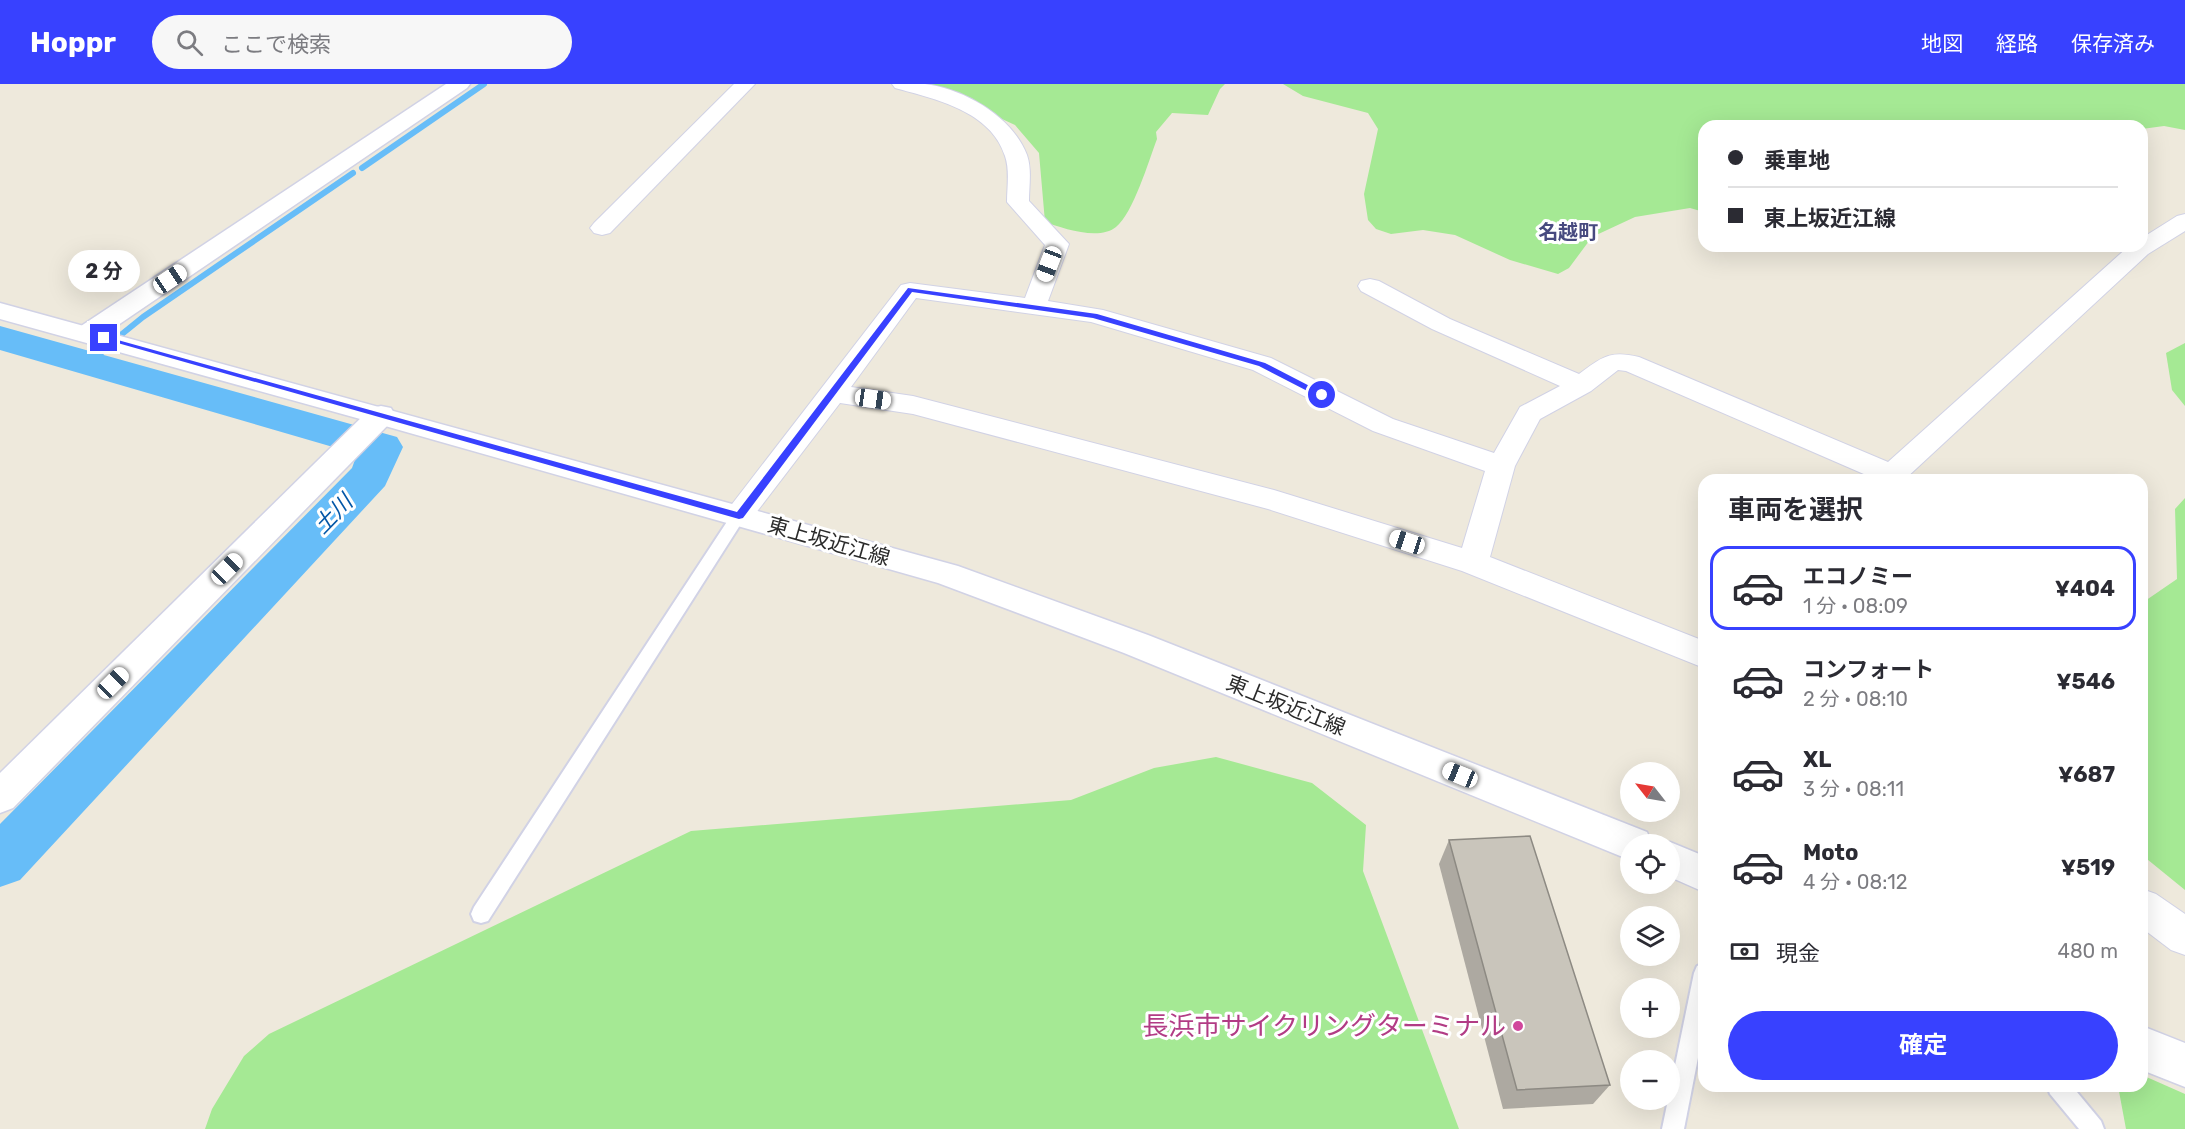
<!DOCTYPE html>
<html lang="ja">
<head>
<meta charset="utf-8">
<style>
  :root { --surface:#fff; --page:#f7f7f7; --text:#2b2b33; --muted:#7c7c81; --line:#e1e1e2; --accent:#3841ff }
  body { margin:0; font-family:Rubik,"Noto Sans JP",sans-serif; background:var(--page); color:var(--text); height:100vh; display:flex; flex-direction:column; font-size:22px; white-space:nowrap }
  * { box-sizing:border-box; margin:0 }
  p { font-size:20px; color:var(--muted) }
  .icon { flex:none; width:33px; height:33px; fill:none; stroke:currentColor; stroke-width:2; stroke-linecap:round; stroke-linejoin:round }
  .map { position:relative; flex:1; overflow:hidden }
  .drawer { position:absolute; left:1698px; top:390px; width:450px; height:618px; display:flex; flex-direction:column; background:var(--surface); border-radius:18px; box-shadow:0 6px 24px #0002 }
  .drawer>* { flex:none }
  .hud { position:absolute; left:1698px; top:36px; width:450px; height:132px; border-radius:18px; box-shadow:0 6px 24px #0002; display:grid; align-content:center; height:132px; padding:0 30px; background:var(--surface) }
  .needle { width:39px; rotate:301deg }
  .tools { position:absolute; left:1620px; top:678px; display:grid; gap:12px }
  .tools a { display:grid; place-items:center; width:60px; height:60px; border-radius:50%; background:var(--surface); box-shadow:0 6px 24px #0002; font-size:30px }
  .end { position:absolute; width:27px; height:27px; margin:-14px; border:8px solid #3841ff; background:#fff; box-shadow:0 0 0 3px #fff }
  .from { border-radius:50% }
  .bubble { position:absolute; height:42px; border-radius:21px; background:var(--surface); box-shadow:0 6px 24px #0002; font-size:20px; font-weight:700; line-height:42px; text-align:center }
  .car { position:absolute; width:18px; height:36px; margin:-18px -9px; border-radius:8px; box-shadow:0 0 4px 2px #0007; background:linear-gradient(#fff 24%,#345 0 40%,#fff 0 76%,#345 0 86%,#fff 0) }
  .hud b { display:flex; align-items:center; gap:21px; height:57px; font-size:22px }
  .hud b+b { border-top:2px solid var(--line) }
  .hud i { width:15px; height:15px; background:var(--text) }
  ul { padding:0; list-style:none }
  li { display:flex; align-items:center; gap:18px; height:84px; margin:0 12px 9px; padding:0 18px; border:3px solid transparent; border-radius:18px }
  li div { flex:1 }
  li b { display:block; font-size:22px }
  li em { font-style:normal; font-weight:700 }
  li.active { border-color:var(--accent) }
  li>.icon { width:54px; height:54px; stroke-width:1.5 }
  h2 { padding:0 30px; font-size:27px; line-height:72px }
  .pay { display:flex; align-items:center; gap:15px; height:66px; padding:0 30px; font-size:22px }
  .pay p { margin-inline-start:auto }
  .action { display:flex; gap:12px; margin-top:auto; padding:12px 30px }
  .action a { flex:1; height:69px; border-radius:36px; background:var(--accent); color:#fff; font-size:24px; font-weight:700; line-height:69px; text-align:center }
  header { display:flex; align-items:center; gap:36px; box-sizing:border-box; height:84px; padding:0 30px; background:var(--accent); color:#fff }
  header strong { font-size:28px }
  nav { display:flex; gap:33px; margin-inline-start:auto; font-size:21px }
  .search { width:420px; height:54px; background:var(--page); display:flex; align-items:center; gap:15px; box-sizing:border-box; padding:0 21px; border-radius:33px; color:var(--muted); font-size:22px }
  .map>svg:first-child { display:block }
</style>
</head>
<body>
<header>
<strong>Hoppr</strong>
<div class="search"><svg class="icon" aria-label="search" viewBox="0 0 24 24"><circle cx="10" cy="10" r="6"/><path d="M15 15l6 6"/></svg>ここで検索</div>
<nav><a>地図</a><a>経路</a><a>保存済み</a></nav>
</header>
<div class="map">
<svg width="2185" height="1045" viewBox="0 0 2185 1045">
  <rect width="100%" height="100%" fill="#eee9dc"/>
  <!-- green -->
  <g fill="#a5e994">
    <path d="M926,0H1225L1220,5L1208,31L1172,29L1156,48L1157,55C1149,76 1133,130 1116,143C1099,157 1062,144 1045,138L1039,69L1015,41Z"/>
    <polygon points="1283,0 2185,0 2185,46 2164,42 2142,45 2142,42 1704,42 1704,128 1690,124 1635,133 1592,153 1569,184 1558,190 1510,176 1455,151 1423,146 1391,150 1376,145 1368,136 1364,110 1378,45 1368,29 1303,12"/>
    <polygon points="2185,259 2185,322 2172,306 2166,269"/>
    <polygon points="2185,414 2185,806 2142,771 2142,519 2177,495 2175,425"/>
    <polygon points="1216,673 1312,699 1366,741 1363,787 1459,1045 205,1045 212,1025 244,972 269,950 691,747 1071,716 1154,684"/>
    <polygon points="2142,991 2185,1010 2185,1045 2126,1045 2118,1002 2142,1002"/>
  </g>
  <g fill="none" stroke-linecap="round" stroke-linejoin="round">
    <!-- stream-far1 -->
    <g stroke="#67bdf8" stroke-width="6">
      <polyline points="362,84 484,0"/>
      <polyline points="106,263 143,233 353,89"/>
    </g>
    <!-- stream -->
    <polyline stroke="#67bdf8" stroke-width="8" points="87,279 108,262"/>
    <!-- river -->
    <polygon fill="#67bdf8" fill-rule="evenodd" points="0,242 397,353 403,363 385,402 20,796 0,803 0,740 352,384 357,370 0,266"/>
    <defs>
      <g id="service">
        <polygon points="739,426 744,427 747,431 744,435 488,837 481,839 474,837 471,830 474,823 734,427"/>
        <polygon points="1704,879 1704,943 1684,1045 1662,1045 1694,889 1697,882"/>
        <polygon points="2047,1002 2072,1002 2101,1037 2104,1045 2079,1045 2050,1010"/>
      </g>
      <g id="minor">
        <polygon points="734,0 755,0 610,149 602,151 594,149 590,144 594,139"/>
        <path d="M892,0C903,0 914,0 925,0C964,5 1012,32 1027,71C1032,85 1029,102 1029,117L1069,160L1048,217L1103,226L1271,274L1393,335L1494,369L1520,323L1560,302L1432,245L1361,207L1358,202L1361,197L1370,195L1379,197L1450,235L1579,290C1602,273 1610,266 1639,273L1888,378L2129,162H2142V154L2177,132L2185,130V147L2148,170L1904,396H1872L1873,394L1626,287L1618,286L1591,307L1540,335L1515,382L1490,473L1704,557V584L1462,487L1268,425L913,330L840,319L749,438L739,441L729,438L724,431L729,424L901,201L910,199L1025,214L1045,161L1007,118C1007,103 1010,86 1005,72C991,27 935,15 895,4ZM916,214L1091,238L1253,286L1373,347L1485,387L1462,464L1274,406L913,312L851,303Z"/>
        <polygon points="2142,805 2156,810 2185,830 2185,871 2171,866 2142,844"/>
      </g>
      <g id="tertiary">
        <polygon points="446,0 470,0 467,4 96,256 87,258 78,256 74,250 78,244"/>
        <polygon points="381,322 391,324 395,331 391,338 13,724 0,729 0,689 371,324"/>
      </g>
      <g id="secondary">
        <polygon points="0,219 958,482 1148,551 1647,748 1652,760 1630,760 1630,776 1124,569 938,499 371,338 0,235"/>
        <polygon points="1670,758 1704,772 1704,808 1670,793 1670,760 1662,760"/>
        <polygon points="2142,942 2185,959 2185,1003 2142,986"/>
      </g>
    </defs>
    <!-- service casing -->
    <use href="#service" stroke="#d1d2e5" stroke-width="4"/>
    <!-- minor casing -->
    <use href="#minor" stroke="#d1d2e5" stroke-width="2"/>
    <!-- tertiary casing -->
    <use href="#tertiary" stroke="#d1d2e5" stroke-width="3"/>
    <!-- secondary casing -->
    <use href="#secondary" stroke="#d1d2e5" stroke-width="3"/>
    <!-- service -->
    <use href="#service" fill="#fff" fill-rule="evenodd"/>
    <!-- minor -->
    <use href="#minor" fill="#fff" fill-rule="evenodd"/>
    <!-- tertiary -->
    <use href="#tertiary" fill="#fff" fill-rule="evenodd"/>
    <!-- secondary -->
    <use href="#secondary" fill="#fff" fill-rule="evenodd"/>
  </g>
  <!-- wall -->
  <polygon fill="#ada9a1" points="1449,756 1610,1001 1593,1020 1503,1025 1439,780"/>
  <!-- building -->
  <polygon fill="#c9c5bb" stroke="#8d8a83" stroke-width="1.5" points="1530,752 1610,1001 1517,1006 1449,756"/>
  <!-- route -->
  <polygon fill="#3841ff" points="908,204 1097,230 1265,279 1327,311 1319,313 1259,282 1093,234 912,208 743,434 739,435 100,254 107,253 737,428"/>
  <!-- markers -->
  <circle fill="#d1479c" stroke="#fff" stroke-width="2" cx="1518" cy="942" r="6"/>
  <g text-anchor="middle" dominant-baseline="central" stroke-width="6" stroke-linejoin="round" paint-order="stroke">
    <!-- far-quarter labels -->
    <g font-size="20" font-weight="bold" fill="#474a7f" stroke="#fff">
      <text x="1568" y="148">名越町</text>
    </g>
    <!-- street labels -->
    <g font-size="21" fill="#2b2b2b" stroke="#fff">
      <text transform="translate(829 457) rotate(16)">東上坂近江線</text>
      <text transform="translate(1286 621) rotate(22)">東上坂近江線</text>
    </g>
    <!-- water labels -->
    <g font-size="22" font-style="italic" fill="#0357a7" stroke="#fff">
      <text transform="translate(333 430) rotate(-46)">土川</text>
    </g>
    <!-- near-hotel labels -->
    <g font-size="26" fill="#b23c85" stroke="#fff" text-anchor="end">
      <text x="1506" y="942">長浜市サイクリングターミナル</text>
    </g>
  </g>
</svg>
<div class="tools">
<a><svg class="needle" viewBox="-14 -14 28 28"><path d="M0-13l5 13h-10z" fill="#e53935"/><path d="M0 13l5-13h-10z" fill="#7c7c81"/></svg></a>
<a><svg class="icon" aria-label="locate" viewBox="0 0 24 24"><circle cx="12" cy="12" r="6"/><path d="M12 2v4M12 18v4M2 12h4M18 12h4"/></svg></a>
<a><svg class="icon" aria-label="layers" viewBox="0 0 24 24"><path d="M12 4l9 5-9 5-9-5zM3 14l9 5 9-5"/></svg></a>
<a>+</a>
<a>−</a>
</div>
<i class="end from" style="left:1322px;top:311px"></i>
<i class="end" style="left:104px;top:254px"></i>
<div class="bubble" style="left:68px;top:166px;width:72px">2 分</div>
<i class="car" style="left:1049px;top:180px;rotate:201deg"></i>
<i class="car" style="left:170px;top:195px;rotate:56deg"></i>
<i class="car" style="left:873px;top:315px;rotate:98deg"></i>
<i class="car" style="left:1407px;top:458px;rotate:288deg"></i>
<i class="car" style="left:227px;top:485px;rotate:45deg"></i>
<i class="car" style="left:113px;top:599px;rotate:45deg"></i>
<i class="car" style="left:1460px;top:691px;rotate:292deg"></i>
<div class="hud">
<b><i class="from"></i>乗車地</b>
<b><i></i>東上坂近江線</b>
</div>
<section class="drawer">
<h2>車両を選択</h2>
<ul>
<li class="active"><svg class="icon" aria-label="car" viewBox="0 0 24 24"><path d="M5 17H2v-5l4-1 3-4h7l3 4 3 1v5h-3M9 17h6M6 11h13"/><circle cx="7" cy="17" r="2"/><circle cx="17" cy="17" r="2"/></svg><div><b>エコノミー</b><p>1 分 · 08:09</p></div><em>¥404</em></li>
<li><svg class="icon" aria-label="car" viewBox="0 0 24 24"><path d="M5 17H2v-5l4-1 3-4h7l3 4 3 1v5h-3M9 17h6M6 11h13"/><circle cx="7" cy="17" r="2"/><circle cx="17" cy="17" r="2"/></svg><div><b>コンフォート</b><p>2 分 · 08:10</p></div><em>¥546</em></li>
<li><svg class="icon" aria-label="car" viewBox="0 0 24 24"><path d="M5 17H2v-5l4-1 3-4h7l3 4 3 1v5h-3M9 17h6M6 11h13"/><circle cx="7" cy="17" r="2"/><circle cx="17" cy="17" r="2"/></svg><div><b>XL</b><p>3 分 · 08:11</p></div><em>¥687</em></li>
<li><svg class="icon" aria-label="car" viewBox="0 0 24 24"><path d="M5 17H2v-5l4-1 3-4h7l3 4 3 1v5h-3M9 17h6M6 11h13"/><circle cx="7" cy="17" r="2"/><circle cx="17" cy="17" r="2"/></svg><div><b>Moto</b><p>4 分 · 08:12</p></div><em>¥519</em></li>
</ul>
<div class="pay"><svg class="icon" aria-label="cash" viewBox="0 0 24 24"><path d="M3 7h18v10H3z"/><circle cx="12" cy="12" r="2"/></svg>現金<p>480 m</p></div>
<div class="action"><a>確定</a></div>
</section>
</div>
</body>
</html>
